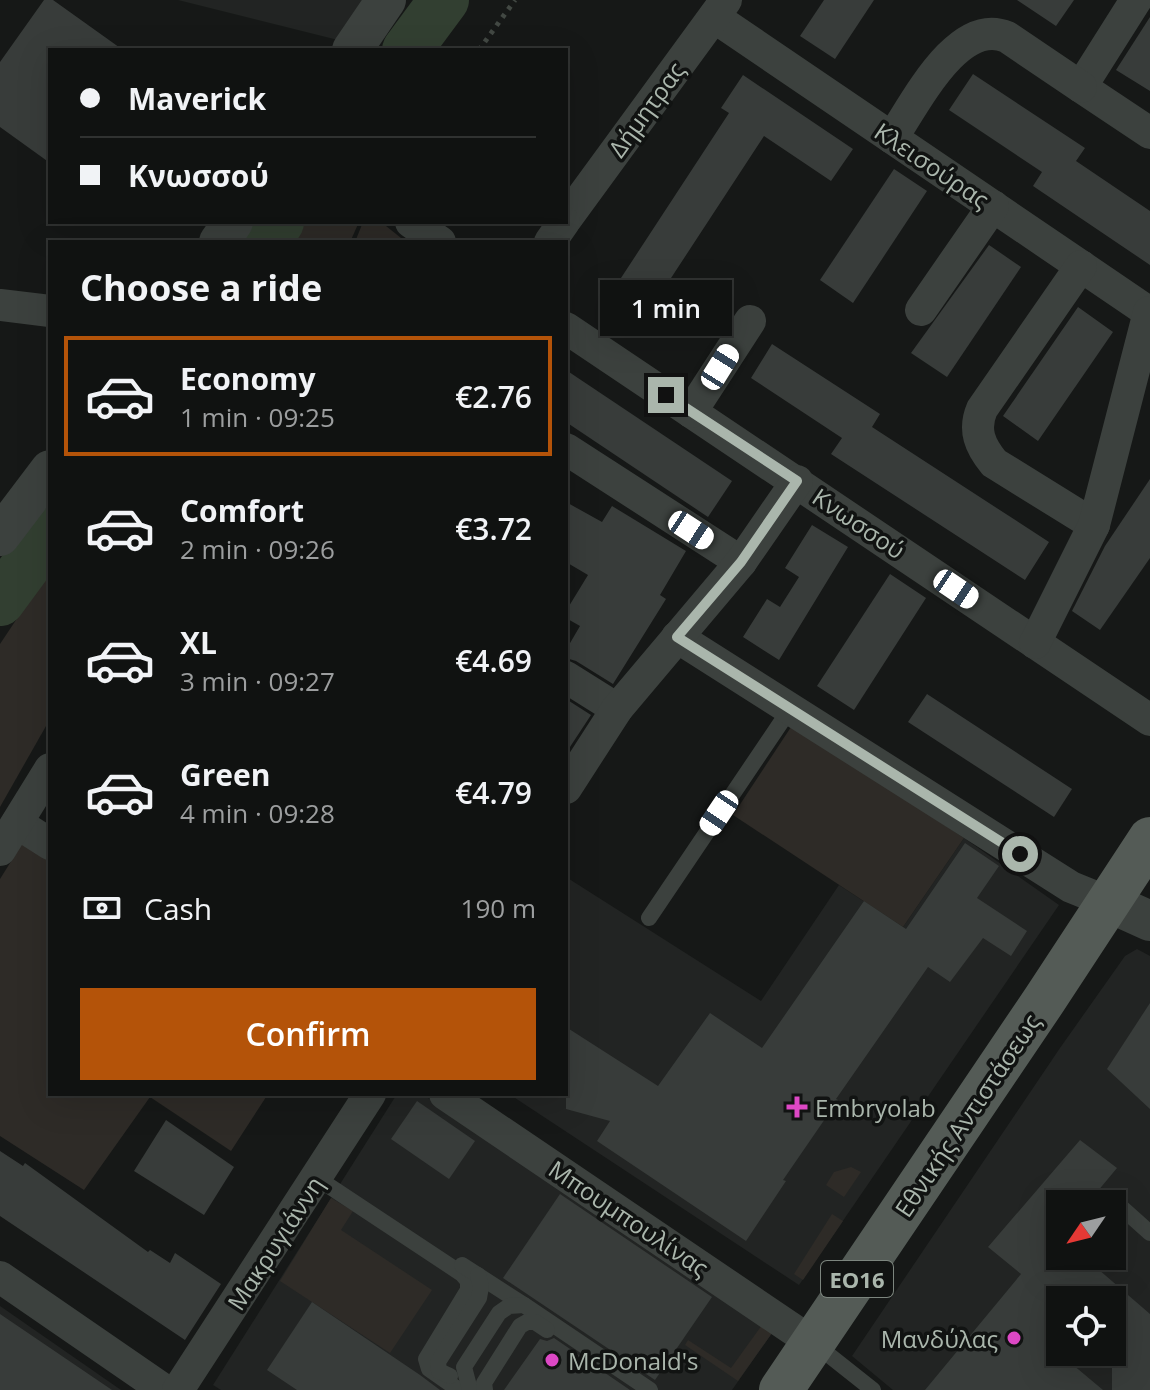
<!DOCTYPE html>
<html lang="en">
<head>
<meta charset="utf-8">
<style>
  :root { --surface:#101211; --page:#191b1a; --text:#f1f3f6; --muted:#9c9e9f; --line:#303231; --accent:#b45309 }
  body { margin:0; font-family:"Open Sans",sans-serif; background:var(--page); color:var(--text); height:100vh; display:flex; flex-direction:column; font-size:30px; white-space:nowrap }
  * { box-sizing:border-box; margin:0 }
  p { font-size:26px; color:var(--muted) }
  .icon { flex:none; width:44px; height:44px; fill:none; stroke:currentColor; stroke-width:2; stroke-linecap:round; stroke-linejoin:round }
  .map { position:relative; flex:1; overflow:hidden }
  .panel { position:absolute; left:48px; top:240px; width:520px; height:856px; display:flex; flex-direction:column; background:var(--surface); border-radius:0px; box-shadow:0 8px 32px #0002,0 0 0 2px var(--line) }
  .panel>* { flex:none }
  .banner { position:absolute; left:48px; top:48px; width:520px; height:176px; border-radius:0px; box-shadow:0 8px 32px #0002,0 0 0 2px var(--line); display:grid; align-content:center; height:176px; padding:0 32px; background:var(--surface) }
  .needle { width:52px; rotate:235deg }
  .controls { position:absolute; left:1046px; top:1190px; display:grid; gap:16px }
  .controls a { display:grid; place-items:center; width:80px; height:80px; border-radius:0px; background:var(--surface); box-shadow:0 8px 32px #0002,0 0 0 2px var(--line); font-size:40px }
  .end { position:absolute; width:36px; height:36px; margin:-18px; border:10px solid #aab6ac; background:#111; box-shadow:0 0 0 4px #111 }
  .from { border-radius:50% }
  .bubble { position:absolute; height:56px; border-radius:0px; background:var(--surface); box-shadow:0 8px 32px #0002,0 0 0 2px var(--line); font-size:26px; font-weight:600; line-height:56px; text-align:center }
  .car { position:absolute; width:24px; height:48px; margin:-24px -12px; border-radius:10px; box-shadow:0 0 6px 2px #0007; background:linear-gradient(#fff 24%,#345 0 40%,#fff 0 76%,#345 0 86%,#fff 0) }
  .banner b { display:flex; align-items:center; gap:28px; height:76px; font-size:30px }
  .banner b+b { border-top:2px solid var(--line) }
  .banner i { width:20px; height:20px; background:var(--text) }
  ul { padding:0; list-style:none }
  li { display:flex; align-items:center; gap:24px; height:120px; margin:0 16px 12px; padding:0 16px; border:4px solid transparent; border-radius:0px }
  li div { flex:1 }
  li b { display:block; font-size:30px }
  li em { font-style:normal; font-weight:600 }
  li.selected { border-color:var(--accent) }
  li>.icon { width:72px; height:72px; stroke-width:1.5 }
  h2 { padding:0 32px; font-size:36px; line-height:96px }
  .pay { display:flex; align-items:center; gap:20px; height:88px; padding:0 32px; font-size:30px }
  .pay p { margin-inline-start:auto }
  .action { display:flex; gap:16px; margin-top:auto; padding:16px 32px }
  .action a { flex:1; height:92px; border-radius:0px; background:var(--accent); color:#fff; font-size:32px; font-weight:600; line-height:92px; text-align:center }
  .map>svg:first-child { display:block }
</style>
</head>
<body>
<div class="map">
<svg width="1150" height="1390" viewBox="0 0 1150 1390">
  <rect width="100%" height="100%" fill="#161817"/>
  <!-- built -->
  <g fill="#222423" fill-rule="evenodd">
    <polygon points="178,0 373,0 346,42"/>
    <polygon points="964,838 1059,905 799,1285 509,1094 566,1094 566,877 761,1001 839,885 903,927"/>
    <path d="M1137,949L1150,956V1390H893L852,1356L1060,1048L1125,956ZM1060,1204H1112V1256H1060ZM1060,1300H1112V1352H1060Z"/>
    <polygon points="397,1094 422,1094 777,1326 732,1390 221,1390 213,1385"/>
    <polygon points="0,1306 121,1390 0,1390"/>
  </g>
  <!-- green -->
  <g fill="#2e2b27">
    <polygon points="300,222 359,222 350,242 285,242"/>
    <polygon points="363,222 381,222 406,242 355,242"/>
    <polygon points="50,569 50,719 0,807 0,644"/>
    <polygon points="793,724 964,838 903,927 733,815"/>
    <polygon points="25,839 50,855 50,1094 268,1094 231,1151 150,1097 84,1190 0,1136 0,879"/>
    <polygon points="851,1167 861,1172 844,1197 826,1185 834,1172"/>
    <polygon points="331,1198 353,1211 341,1230 432,1290 390,1353 280,1281"/>
    <polygon points="832,1214 843,1221 803,1280 794,1274"/>
    <polygon points="762,1325 777,1326 738,1381 685,1345 688,1340 731,1368"/>
  </g>
  <g fill="none" stroke-linecap="round" stroke-linejoin="round">
    <!-- river -->
    <g stroke="#323f31" stroke-width="50">
      <polyline points="407,50 444,0"/>
      <polyline points="264,242 279,222"/>
      <polyline points="0,601 50,533"/>
    </g>
  </g>
  <!-- building -->
  <g fill="#383c3a">
    <polygon points="44,0 53,0 123,50 50,50 50,163 0,127 0,62"/>
    <polygon points="824,0 874,0 835,59 800,36"/>
    <polygon points="1017,0 1074,0 1056,26"/>
    <polygon points="1150,17 1150,91 1116,70"/>
    <polygon points="973,74 1085,148 1076,161 1150,211 1150,265 1033,186 1042,172 949,110"/>
    <polygon points="743,75 853,149 831,181 764,136 637,330 602,307 729,113 721,108"/>
    <polygon points="894,169 927,191 853,303 820,280"/>
    <polygon points="989,245 1021,267 947,377 911,353"/>
    <polygon points="1078,307 1113,332 1038,441 1003,416"/>
    <polygon points="772,344 880,414 872,427 1049,542 1025,580 831,454 842,438 751,378"/>
    <polygon points="566,370 732,481 708,517 566,422"/>
    <polygon points="1150,479 1150,558 1100,630 1072,611 1105,546"/>
    <polygon points="566,502 602,522 612,506 686,551 660,595 666,599 613,684 576,661 566,658 566,650 580,626 566,618 566,611 588,575 566,562"/>
    <polygon points="812,525 848,547 779,660 743,637 767,599 780,607 799,577 785,568"/>
    <polygon points="890,574 926,598 854,710 817,686"/>
    <polygon points="927,694 1072,789 1054,817 908,722"/>
    <polygon points="566,699 591,715 566,753"/>
    <polygon points="965,843 999,866 977,898 1027,931 1011,956 983,938 950,982 928,967 836,1099 838,1100 783,1180 786,1181 746,1241 597,1141 610,1121 566,1109 566,1027 658,1086 710,1013 762,1048 864,901 906,929"/>
    <polygon points="1150,1003 1150,1109 1107,1069"/>
    <polygon points="417,1101 475,1141 449,1179 391,1139"/>
    <polygon points="166,1120 234,1167 204,1215 134,1171"/>
    <polygon points="1080,1140 1117,1168 1087,1204 1060,1204 1060,1256 1083,1256 1150,1314 1150,1390 1112,1390 1112,1300 1060,1300 1060,1354 1103,1390 925,1390 1021,1274 988,1247"/>
    <polygon points="0,1151 23,1166 25,1163 148,1252 150,1250 170,1263 175,1253 221,1284 185,1340 0,1216"/>
    <polygon points="560,1194 712,1297 655,1380 503,1278"/>
    <polygon points="312,1302 420,1375 440,1390 297,1390 267,1370"/>
    <polygon points="0,1314 112,1390 0,1390"/>
    <polygon points="554,1338 630,1390 504,1390 540,1339 547,1341"/>
  </g>
  <g fill="none" stroke-linecap="round" stroke-linejoin="round">
    <!-- path -->
    <polyline stroke="#424843" stroke-width="5" stroke-dasharray="4 6" stroke-linecap="butt" points="479,50 515,0"/>
    <!-- service -->
    <g stroke="#3c413e" stroke-width="16">
      <polyline points="649,918 790,709"/>
      <polyline points="317,1178 462,1274 468,1281 468,1290 426,1359 429,1369 459,1390"/>
      <polyline points="1112,1199 1150,1233"/>
      <polyline points="462,1265 524,1305"/>
      <polyline points="815,1344 873,1390"/>
      <polyline points="450,1376 439,1371 438,1362 479,1298 481,1287 478,1275"/>
      <polyline points="470,1390 464,1367 499,1313 509,1306 524,1305 650,1390"/>
      <polyline points="485,1390 484,1383 520,1326 527,1322 535,1322 547,1330"/>
    </g>
    <!-- minor -->
    <g stroke="#3c413e" stroke-width="32">
      <polyline points="1136,0 1081,87 1150,133"/>
      <polyline points="714,17 1150,313"/>
      <path d="M892,138C915,104 958,16 1007,37L1081,87"/>
      <polyline points="566,219 726,0"/>
      <polyline points="411,222 440,242"/>
      <polyline points="550,242 564,222"/>
      <path d="M1081,266L982,409C973,430 980,446 994,463L1094,525"/>
      <polyline points="0,305 50,311"/>
      <polyline points="921,310 993,206"/>
      <polyline points="566,328 1150,720"/>
      <polyline points="691,412 750,321"/>
      <polyline points="566,449 741,562"/>
      <polyline points="677,637 1071,887 1108,902"/>
      <polyline points="1035,643 1094,525 1149,312"/>
      <polyline points="566,677 617,709"/>
      <polyline points="566,788 617,709 741,562 797,481"/>
      <polyline points="17,823 50,844"/>
      <polyline points="0,850 50,769"/>
      <polyline points="445,1094 813,1343"/>
      <polyline points="0,1277 164,1390"/>
      <polyline points="178,1390 370,1094"/>
    </g>
    <!-- tertiary -->
    <g stroke="#3c413e" stroke-width="40">
      <polyline points="352,50 386,0"/>
      <polyline points="219,242 233,222"/>
      <polyline points="0,536 50,470"/>
      <polyline points="1108,902 1150,921"/>
    </g>
    <!-- primary -->
    <polyline stroke="#545b56" stroke-width="44" points="781,1390 1045,999 1150,839"/>
  </g>
  <g fill="none" stroke-linecap="round" stroke-linejoin="round">
    <!-- route -->
    <polyline stroke="#aab6ac" stroke-width="10" points="666,395 797,481 741,562 677,637 1020,854"/>
  </g>
  <!-- markers -->
  <g fill="#dd48c5" stroke="#111312" stroke-width="3">
    <path d="M793 1095h8v8h8v8h-8v8h-8v-8h-8v-8h8z"/>
    <circle cx="1014" cy="1338" r="8"/>
    <circle cx="552" cy="1360" r="8"/>
  </g>
  <g text-anchor="middle" dominant-baseline="central" stroke-width="7" stroke-linejoin="round" paint-order="stroke">
    <!-- shield labels -->
    <rect fill="#111312" stroke="#7c857e" stroke-width="2" x="821" y="1261" width="72" height="36" rx="6"/>
    <g font-size="22" font-weight="bold" fill="#aab6ac">
      <text x="857" y="1279">ΕΟ16</text>
    </g>
    <!-- street labels -->
    <g font-size="24" fill="#aab6ac" stroke="#111312">
      <text transform="translate(646 109) rotate(-54)">Δήμητρας</text>
      <text transform="translate(932 165) rotate(34)">Κλεισούρας</text>
      <text transform="translate(859 523) rotate(34)">Κνωσσού</text>
      <text transform="translate(967 1115) rotate(-56)">Εθνικής Αντιστάσεως</text>
      <text transform="translate(629 1218) rotate(34)">Μπουμπουλίνας</text>
      <text transform="translate(275 1243) rotate(-57)">Μακρυγιάννη</text>
    </g>
    <!-- poi labels -->
    <g font-size="24" fill="#aab6ac" stroke="#111312" text-anchor="start">
      <text x="815" y="1107">Embryolab</text>
      <text x="998" y="1338" text-anchor="end">Μανδύλας</text>
      <text x="568" y="1360">McDonald's</text>
    </g>
  </g>
</svg>
<div class="controls">
<a><svg class="needle" viewBox="-14 -14 28 28"><path d="M0-13l5 13h-10z" fill="#e53935"/><path d="M0 13l5-13h-10z" fill="#9c9e9f"/></svg></a>
<a><svg class="icon" aria-label="locate" viewBox="0 0 24 24"><circle cx="12" cy="12" r="6"/><path d="M12 2v4M12 18v4M2 12h4M18 12h4"/></svg></a>
</div>
<i class="end from" style="left:1020px;top:854px"></i>
<i class="end" style="left:666px;top:395px"></i>
<div class="bubble" style="left:600px;top:280px;width:132px">1 min</div>
<i class="car" style="left:720px;top:367px;rotate:32deg"></i>
<i class="car" style="left:691px;top:530px;rotate:123deg"></i>
<i class="car" style="left:956px;top:589px;rotate:124deg"></i>
<i class="car" style="left:719px;top:813px;rotate:214deg"></i>
<div class="banner">
<b><i class="from"></i>Maverick</b>
<b><i></i>Κνωσσού</b>
</div>
<section class="panel">
<h2>Choose a ride</h2>
<ul>
<li class="selected"><svg class="icon" aria-label="car" viewBox="0 0 24 24"><path d="M5 17H2v-5l4-1 3-4h7l3 4 3 1v5h-3M9 17h6M6 11h13"/><circle cx="7" cy="17" r="2"/><circle cx="17" cy="17" r="2"/></svg><div><b>Economy</b><p>1 min · 09:25</p></div><em>€2.76</em></li>
<li><svg class="icon" aria-label="car" viewBox="0 0 24 24"><path d="M5 17H2v-5l4-1 3-4h7l3 4 3 1v5h-3M9 17h6M6 11h13"/><circle cx="7" cy="17" r="2"/><circle cx="17" cy="17" r="2"/></svg><div><b>Comfort</b><p>2 min · 09:26</p></div><em>€3.72</em></li>
<li><svg class="icon" aria-label="car" viewBox="0 0 24 24"><path d="M5 17H2v-5l4-1 3-4h7l3 4 3 1v5h-3M9 17h6M6 11h13"/><circle cx="7" cy="17" r="2"/><circle cx="17" cy="17" r="2"/></svg><div><b>XL</b><p>3 min · 09:27</p></div><em>€4.69</em></li>
<li><svg class="icon" aria-label="car" viewBox="0 0 24 24"><path d="M5 17H2v-5l4-1 3-4h7l3 4 3 1v5h-3M9 17h6M6 11h13"/><circle cx="7" cy="17" r="2"/><circle cx="17" cy="17" r="2"/></svg><div><b>Green</b><p>4 min · 09:28</p></div><em>€4.79</em></li>
</ul>
<div class="pay"><svg class="icon" aria-label="cash" viewBox="0 0 24 24"><path d="M3 7h18v10H3z"/><circle cx="12" cy="12" r="2"/></svg>Cash<p>190 m</p></div>
<div class="action"><a>Confirm</a></div>
</section>
</div>
</body>
</html>
